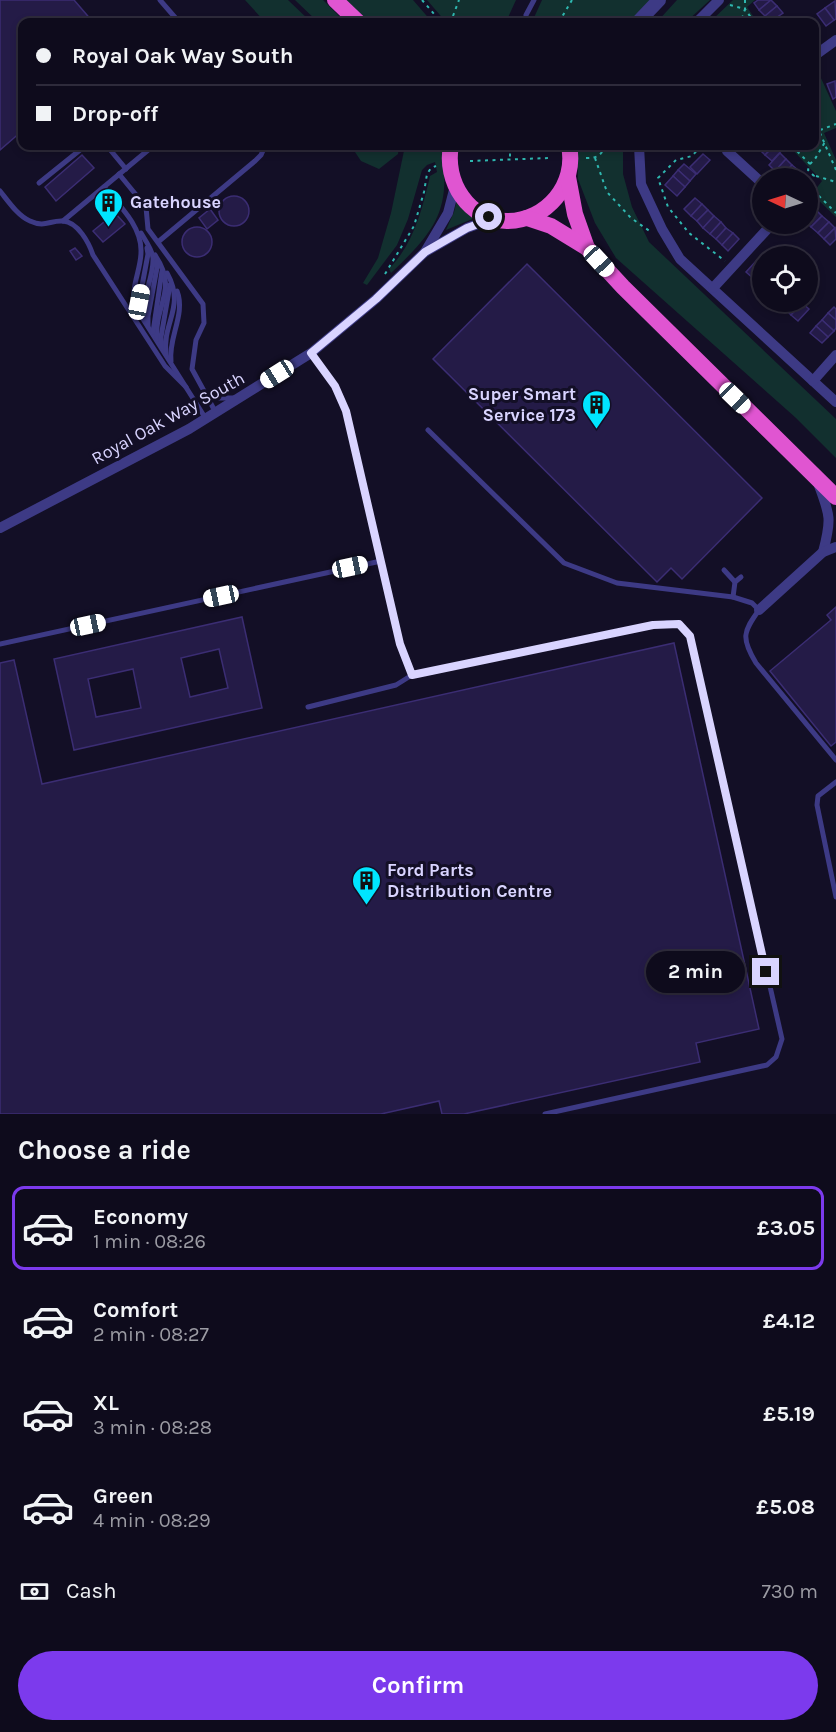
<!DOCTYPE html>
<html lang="en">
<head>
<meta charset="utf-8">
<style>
  :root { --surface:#0e0b1c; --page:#171425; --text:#f1f3f6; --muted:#9b9ba3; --line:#2e2b3b; --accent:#7c3aed }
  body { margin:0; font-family:Karla,sans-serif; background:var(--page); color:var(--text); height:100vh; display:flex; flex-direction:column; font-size:22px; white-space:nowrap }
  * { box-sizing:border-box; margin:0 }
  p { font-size:20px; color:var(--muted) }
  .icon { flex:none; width:33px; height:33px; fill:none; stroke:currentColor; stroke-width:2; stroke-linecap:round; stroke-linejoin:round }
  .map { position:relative; height:1114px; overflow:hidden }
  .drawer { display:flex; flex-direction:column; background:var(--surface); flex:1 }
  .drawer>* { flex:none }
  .top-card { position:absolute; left:18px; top:18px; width:801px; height:132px; border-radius:12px; box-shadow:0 3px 9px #0003,0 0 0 2px var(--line); display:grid; align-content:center; height:132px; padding:0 18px; background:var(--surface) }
  .needle { width:39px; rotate:274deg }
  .tools { position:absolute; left:752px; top:168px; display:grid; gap:12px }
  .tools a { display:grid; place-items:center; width:66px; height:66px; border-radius:50%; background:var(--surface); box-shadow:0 3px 9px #0003,0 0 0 2px var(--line); font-size:30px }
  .end { position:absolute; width:27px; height:27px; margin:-14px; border:8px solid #d9d4ff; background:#111; box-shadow:0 0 0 3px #111 }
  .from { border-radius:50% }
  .bubble { position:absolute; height:42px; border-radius:21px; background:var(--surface); box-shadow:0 3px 9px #0003,0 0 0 2px var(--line); font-size:20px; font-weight:700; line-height:42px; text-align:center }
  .car { position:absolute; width:18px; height:36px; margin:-18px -9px; border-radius:8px; box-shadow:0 0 4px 2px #0007; background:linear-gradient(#fff 24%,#345 0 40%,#fff 0 76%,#345 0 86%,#fff 0) }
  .top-card b { display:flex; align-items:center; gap:21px; height:57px; font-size:22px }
  .top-card b+b { border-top:2px solid var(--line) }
  .top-card i { width:15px; height:15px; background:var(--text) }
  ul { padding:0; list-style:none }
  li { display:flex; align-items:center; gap:18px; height:84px; margin:0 12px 9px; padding:0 6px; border:3px solid transparent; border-radius:12px }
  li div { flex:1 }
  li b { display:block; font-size:22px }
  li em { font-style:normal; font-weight:700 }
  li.selected { border-color:var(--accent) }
  li>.icon { width:54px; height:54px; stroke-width:1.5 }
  h2 { padding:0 18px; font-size:27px; line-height:72px }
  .pay { display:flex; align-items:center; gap:15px; height:66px; padding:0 18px; font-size:22px }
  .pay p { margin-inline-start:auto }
  .primary-button { display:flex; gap:12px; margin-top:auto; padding:12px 18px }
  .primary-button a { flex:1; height:69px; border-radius:36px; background:var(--accent); color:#fff; font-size:24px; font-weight:700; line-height:69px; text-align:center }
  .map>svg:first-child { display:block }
</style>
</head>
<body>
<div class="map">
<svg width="836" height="1114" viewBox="0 0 836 1114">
  <rect width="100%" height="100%" fill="#130f26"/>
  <!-- green -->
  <g fill="#12302f">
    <polygon points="245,0 288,0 311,22 265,22"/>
    <polygon points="295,0 323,0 345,22 318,22"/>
    <polygon points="346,0 413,0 432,22 369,22"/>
    <polygon points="427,0 516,0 506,22 446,22"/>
    <polygon points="542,0 650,0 629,22 532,22"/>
    <polygon points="677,0 710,0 686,22 657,22"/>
    <polygon points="733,0 755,0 747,7 757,22 710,22"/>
    <polygon points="820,76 836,111 836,128 824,133 836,160 836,217 812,194 822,181 789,146 814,146 815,78"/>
    <polygon points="351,146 399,146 398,154 379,169 361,161"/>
    <path d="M405,146H441C452,210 436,230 391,273L389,269C414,243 422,210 430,176L437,172L435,162L427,165L422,170L408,219L397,245L367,285L363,283L378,258L391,213Z"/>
    <polygon points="578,146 623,146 623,174 632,207 649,242 836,419 836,458 796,418 616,258 595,223 578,179"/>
    <polygon points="457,200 477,217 446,230 454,212"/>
  </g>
  <!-- building -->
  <g fill="#241b47" stroke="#3b2d73" stroke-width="1.5" fill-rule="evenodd">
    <polygon points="0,0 74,0 93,22 22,22 22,131 0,150"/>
    <polygon points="758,0 771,0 759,10 754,3"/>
    <polygon points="771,0 777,6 765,16 759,10"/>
    <polygon points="835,1 836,19 834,20 825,8"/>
    <polygon points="777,6 783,13 770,22 765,16"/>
    <polygon points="825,8 834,20 826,26 817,14"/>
    <polygon points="835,81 836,97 833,99 827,84"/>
    <polygon points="763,146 774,146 765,155 759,149"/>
    <polygon points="774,146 779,146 783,149 772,161 765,155"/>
    <polygon points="780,153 786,159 775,171 769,165"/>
    <polygon points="703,154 710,160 697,174 690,167"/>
    <polygon points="82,155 94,168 56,201 45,187"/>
    <polygon points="786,159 792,165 781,177 775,171"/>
    <polygon points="684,164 696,174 690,181 678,170"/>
    <polygon points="792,165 799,171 792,178 783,178 781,177"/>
    <polygon points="678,170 690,181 685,187 673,176"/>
    <polygon points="673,176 685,187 677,196 665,185"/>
    <circle cx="234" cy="211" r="15"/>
    <polygon points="695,198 702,204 691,216 684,209"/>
    <polygon points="702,204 708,210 697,221 691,216"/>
    <polygon points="810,204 816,210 807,219 807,206"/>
    <polygon points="210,209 218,220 207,229 199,218"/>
    <polygon points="708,210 714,216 703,228 697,221"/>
    <polygon points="816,210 822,216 811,227 807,223 807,219"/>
    <polygon points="115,213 125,224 103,242 93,231"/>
    <polygon points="714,216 721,222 710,234 703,228"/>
    <polygon points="822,216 829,222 818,233 811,227"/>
    <polygon points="721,222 726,228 716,239 710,234"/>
    <polygon points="829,222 835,228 824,239 818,233"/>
    <circle cx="197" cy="242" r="15"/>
    <polygon points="726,228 733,233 722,245 716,239"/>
    <polygon points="835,228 836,239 830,245 824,239"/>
    <polygon points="733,233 739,239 728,251 722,245"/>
    <polygon points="75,248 82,256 76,260 70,251"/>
    <polygon points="757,260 762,265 762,271 754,279 746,272"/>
    <polygon points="527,264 762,498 682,579 671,568 657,582 433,359"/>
    <polygon points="762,271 762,283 760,285 754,279"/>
    <polygon points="792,302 802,303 791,315 785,309"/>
    <polygon points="802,303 809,309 798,321 791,315"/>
    <polygon points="834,307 836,309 836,320 828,313"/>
    <polygon points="828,313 836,320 836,328 834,331 822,320"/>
    <polygon points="822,320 834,331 828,337 816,326"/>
    <polygon points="816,326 828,337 822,343 810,333"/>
    <polygon points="836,607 836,742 831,746 770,671 831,620 827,615"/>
    <path d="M242,617L262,708L74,750L54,659ZM219,649L228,688L190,697L181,658ZM133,669L141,708L96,717L88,679Z"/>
    <polygon points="674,643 759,1029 696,1043 700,1062 464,1114 442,1114 439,1101 381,1114 0,1114 0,663 14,660 42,784"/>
  </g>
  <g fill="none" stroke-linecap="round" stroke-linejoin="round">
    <!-- path -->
    <g stroke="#2fb8b0" stroke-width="2" stroke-dasharray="3 4.5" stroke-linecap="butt">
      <polyline points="422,0 441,22"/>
      <polyline points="745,0 745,9 754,22"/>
      <polyline points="730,5 745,9 741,22"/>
      <polyline points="453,16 459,0"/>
      <polyline points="559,22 572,0"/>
      <polyline points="814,119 836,170"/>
      <polyline points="820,130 836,124"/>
      <polyline points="510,146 510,158"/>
      <polyline points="701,146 692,156 676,160 658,178 668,207 689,233 725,261"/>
      <polyline points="792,146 810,164 808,170 814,176 807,184 836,213"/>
      <path d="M586,158C597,158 601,156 605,146"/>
      <polyline points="595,158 607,192 631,218 651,232"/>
      <polyline points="470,161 549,158"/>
      <polyline points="810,164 815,159 825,142"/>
      <polyline points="816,176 836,182"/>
      <polyline points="385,274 414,226 424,192 427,174 431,168 436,166"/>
    </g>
    <!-- service -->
    <g stroke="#3d3a85" stroke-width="5">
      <polyline points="160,0 179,22"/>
      <polyline points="526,15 534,0"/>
      <polyline points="107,146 126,169"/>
      <polyline points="119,174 146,207 148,229 203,304 204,323 196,340 192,369 216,413"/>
      <polyline points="39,183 85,146"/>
      <path d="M104,187C119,205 142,226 141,252C141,271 129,289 136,308L206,419"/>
      <path d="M0,191C8,201 18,216 30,221C45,228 50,220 63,221C78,222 89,243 93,255L165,366L186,387"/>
      <polyline points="63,221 153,146"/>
      <path d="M141,233C145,240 152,249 153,258C154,279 140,299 144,320"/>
      <polyline points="158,242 255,161 261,155 265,146"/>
      <path d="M155,255C179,291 154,304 157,339"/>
      <polyline points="139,312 139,302 148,254 147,248"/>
      <polyline points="148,326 148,316 157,268 157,261"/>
      <polyline points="153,332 162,271"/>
      <polyline points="162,347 161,337 170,285"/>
      <polyline points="311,353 335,386 346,411 400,644 412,675 667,623 679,624 690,636 782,1039 776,1057 767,1065 545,1114"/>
      <path d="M166,354C162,322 186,307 167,273"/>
      <path d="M171,361C168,338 186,314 177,291"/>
      <polyline points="204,392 218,398 235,398"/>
      <path d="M428,430L564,563L617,583L733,597L752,603L759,610C743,632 741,638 756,663L836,760"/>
      <polyline points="724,570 735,582"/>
      <polyline points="733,597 735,582 741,577"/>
      <polyline points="0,644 381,561"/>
      <polyline points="308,707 396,685 412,675"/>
      <polyline points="836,782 818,796 817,805 836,897"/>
    </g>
    <!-- minor -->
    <g stroke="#3d3a85" stroke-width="10">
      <polyline points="697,22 719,0"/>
      <polyline points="814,56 836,40"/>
      <polyline points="639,146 641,184 662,229 680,259 836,402"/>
      <polyline points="727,151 762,183"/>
      <polyline points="425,252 448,213 455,186"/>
      <polyline points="713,288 772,224"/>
      <polyline points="813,381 836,355"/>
      <path d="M818,483C830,515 832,518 823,552"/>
      <polyline points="0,528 189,429 311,353 376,299 425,252 467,228 494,218"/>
      <polyline points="759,610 823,552 836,547"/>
    </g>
    <!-- tertiary -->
    <polyline stroke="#3d3a85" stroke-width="14" points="638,22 659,0"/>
    <!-- trunk -->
    <g stroke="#e055d1" stroke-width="16">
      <polyline points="335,0 358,22"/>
      <path d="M451,146C444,181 468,220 507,221C547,221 577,184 569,146"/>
      <polyline points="568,177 575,214 587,248"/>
      <polyline points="527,218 551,226 587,248 623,287 836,497"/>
    </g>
  </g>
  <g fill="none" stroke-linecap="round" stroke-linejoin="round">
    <!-- route -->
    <polyline stroke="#d9d4ff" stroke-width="8" points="489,217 495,218 467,228 425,252 376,299 311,353 335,386 346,411 400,644 412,675 653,625 679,624 690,636 766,972"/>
  </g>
  <!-- icons -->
  <defs>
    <symbol id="building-pin" viewBox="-11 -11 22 30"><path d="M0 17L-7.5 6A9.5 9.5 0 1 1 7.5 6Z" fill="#00e5ff" stroke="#130f26"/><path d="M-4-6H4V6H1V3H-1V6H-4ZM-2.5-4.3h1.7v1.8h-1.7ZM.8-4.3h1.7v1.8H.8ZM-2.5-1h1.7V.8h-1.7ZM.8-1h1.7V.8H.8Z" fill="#111"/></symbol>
  </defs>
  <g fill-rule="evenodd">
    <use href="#building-pin" x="92" y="186" width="33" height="45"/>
    <use href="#building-pin" x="580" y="388" width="33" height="45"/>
    <use href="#building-pin" x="350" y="864" width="33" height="45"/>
  </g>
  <g text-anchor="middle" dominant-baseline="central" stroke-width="6" stroke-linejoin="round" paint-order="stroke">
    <!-- poi labels -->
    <g font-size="18" font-weight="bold" fill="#d9d4ff" stroke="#130f26" text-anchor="start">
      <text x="130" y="202">Gatehouse</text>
      <text x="576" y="394" text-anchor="end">Super Smart<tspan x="576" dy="21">Service 173</tspan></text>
      <text x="387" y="870">Ford Parts<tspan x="387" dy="21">Distribution Centre</tspan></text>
    </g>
    <!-- street labels -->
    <g font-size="18" fill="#d9d4ff" stroke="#130f26">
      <text transform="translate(168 418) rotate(-29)">Royal Oak Way South</text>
    </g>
  </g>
</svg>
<div class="tools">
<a><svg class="needle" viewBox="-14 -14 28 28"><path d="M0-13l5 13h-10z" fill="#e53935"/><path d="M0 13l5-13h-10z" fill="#9b9ba3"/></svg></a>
<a><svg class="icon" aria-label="locate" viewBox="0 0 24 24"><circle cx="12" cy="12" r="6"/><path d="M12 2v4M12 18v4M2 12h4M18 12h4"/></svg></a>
</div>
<i class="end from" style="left:489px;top:217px"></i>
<i class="end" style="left:766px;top:972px"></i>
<div class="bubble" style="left:646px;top:951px;width:99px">2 min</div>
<i class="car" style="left:599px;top:261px;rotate:137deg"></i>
<i class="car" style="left:139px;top:302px;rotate:11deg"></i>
<i class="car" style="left:277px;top:374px;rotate:238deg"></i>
<i class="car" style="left:735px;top:398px;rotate:134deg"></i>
<i class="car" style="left:350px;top:567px;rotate:78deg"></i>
<i class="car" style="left:221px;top:596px;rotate:258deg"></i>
<i class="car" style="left:88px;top:625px;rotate:78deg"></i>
<div class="top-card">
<b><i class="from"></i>Royal Oak Way South</b>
<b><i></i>Drop-off</b>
</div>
</div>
<section class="drawer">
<h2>Choose a ride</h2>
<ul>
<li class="selected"><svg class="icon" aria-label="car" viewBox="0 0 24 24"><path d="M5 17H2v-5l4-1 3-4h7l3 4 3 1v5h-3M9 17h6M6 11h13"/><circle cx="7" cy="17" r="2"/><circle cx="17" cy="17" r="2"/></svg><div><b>Economy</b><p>1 min · 08:26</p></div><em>£3.05</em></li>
<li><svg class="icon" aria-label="car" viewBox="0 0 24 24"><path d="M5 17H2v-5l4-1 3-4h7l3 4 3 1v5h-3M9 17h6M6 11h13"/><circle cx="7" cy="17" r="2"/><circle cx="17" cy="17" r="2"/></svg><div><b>Comfort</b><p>2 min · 08:27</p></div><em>£4.12</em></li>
<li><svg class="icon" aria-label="car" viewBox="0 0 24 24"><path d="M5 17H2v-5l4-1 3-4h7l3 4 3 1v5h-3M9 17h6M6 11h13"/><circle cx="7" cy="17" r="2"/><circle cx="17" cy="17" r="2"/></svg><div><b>XL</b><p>3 min · 08:28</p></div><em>£5.19</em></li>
<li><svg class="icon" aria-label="car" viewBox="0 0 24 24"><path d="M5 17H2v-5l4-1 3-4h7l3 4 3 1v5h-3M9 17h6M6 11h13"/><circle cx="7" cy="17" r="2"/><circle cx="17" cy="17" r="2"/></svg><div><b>Green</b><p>4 min · 08:29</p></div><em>£5.08</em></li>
</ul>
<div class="pay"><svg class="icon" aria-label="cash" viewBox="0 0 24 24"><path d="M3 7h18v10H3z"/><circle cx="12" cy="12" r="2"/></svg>Cash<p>730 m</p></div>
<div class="primary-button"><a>Confirm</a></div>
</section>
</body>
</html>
